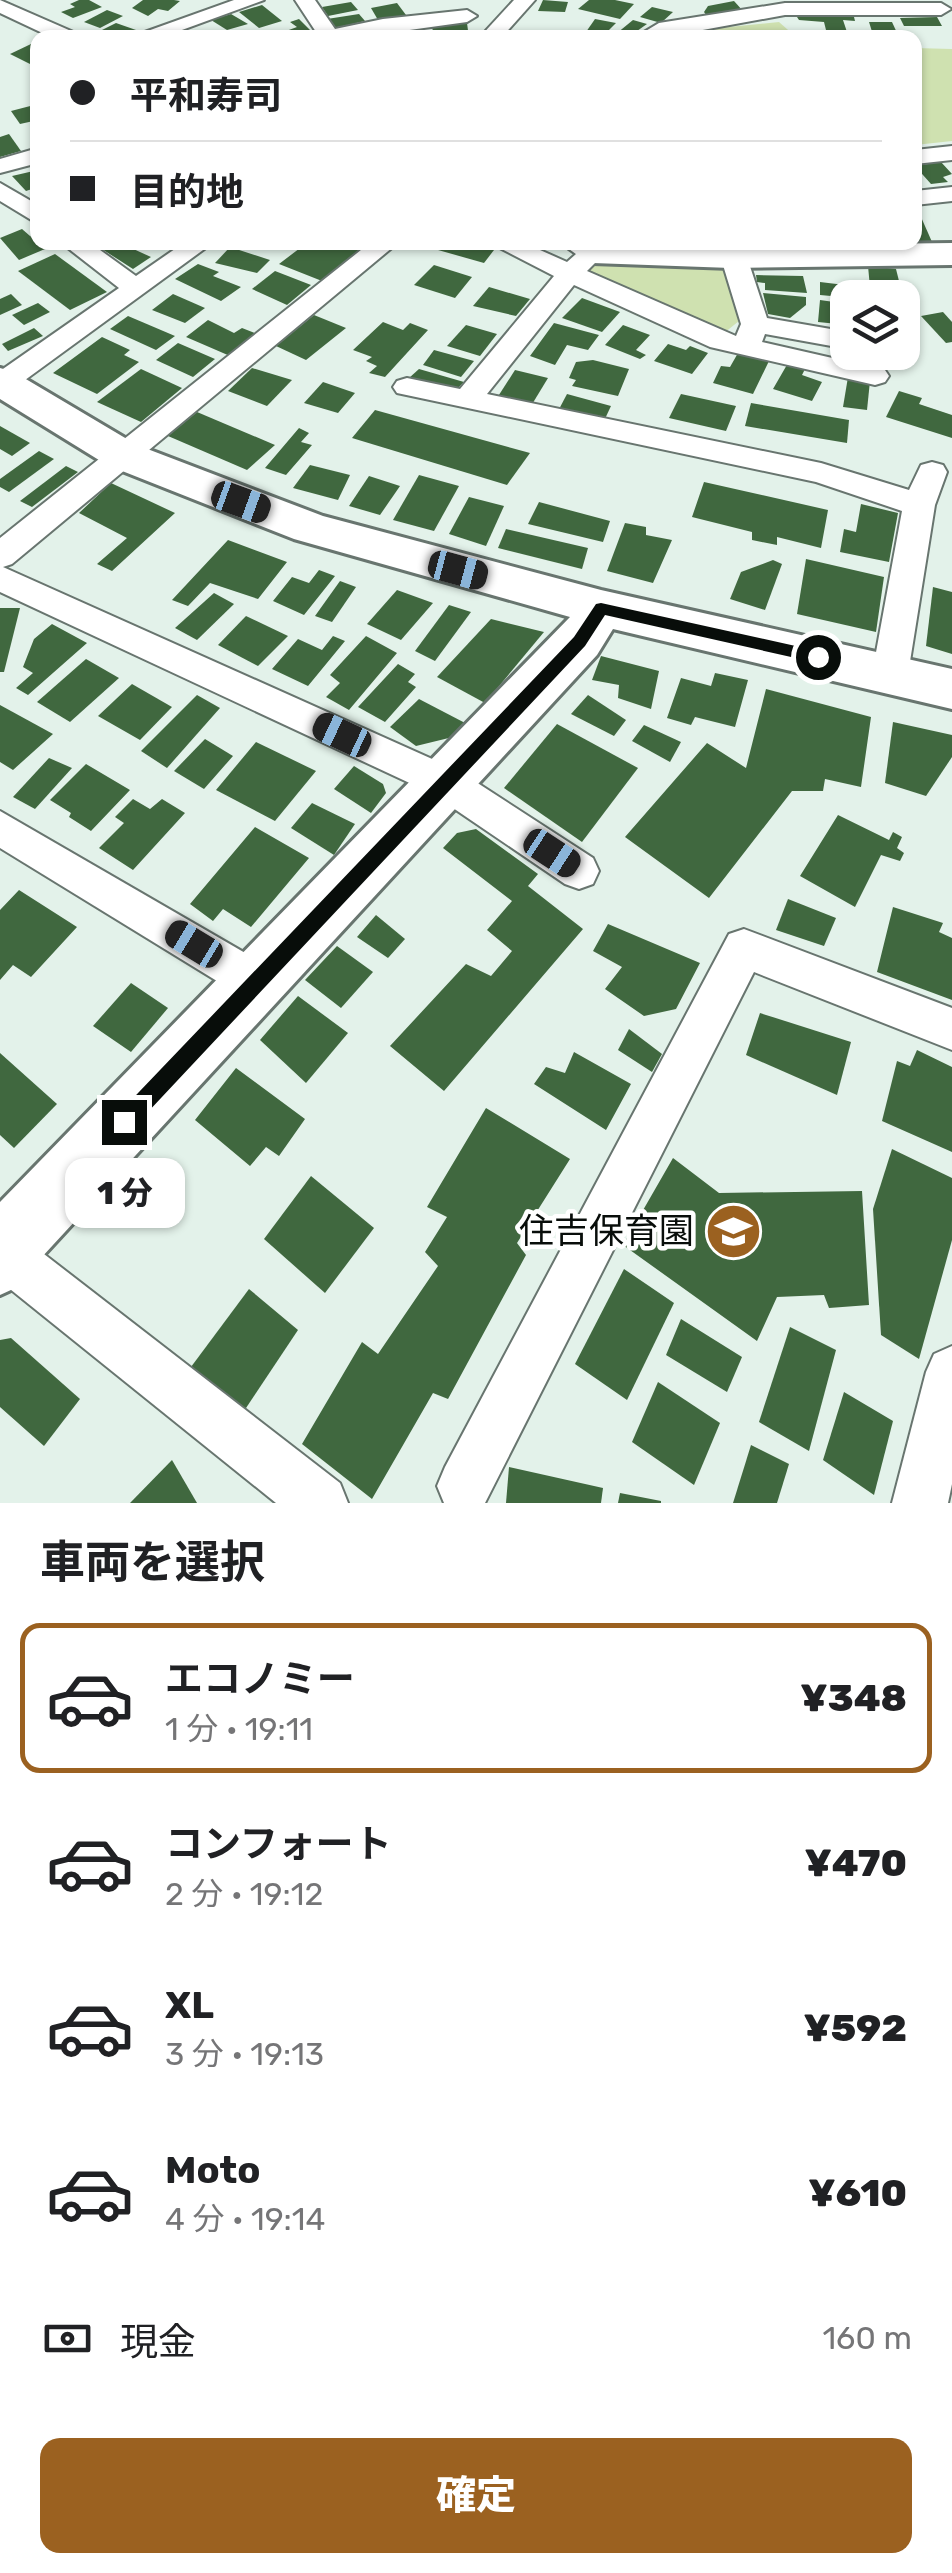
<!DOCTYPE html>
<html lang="ja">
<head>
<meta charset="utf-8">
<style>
  :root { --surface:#fff; --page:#f6f6f6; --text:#202124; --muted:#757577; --line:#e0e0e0; --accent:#9b6120 }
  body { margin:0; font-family:Rubik,"Noto Sans JP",sans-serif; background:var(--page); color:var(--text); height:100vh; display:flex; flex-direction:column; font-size:38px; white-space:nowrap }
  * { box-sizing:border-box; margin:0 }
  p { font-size:32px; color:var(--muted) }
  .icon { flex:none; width:55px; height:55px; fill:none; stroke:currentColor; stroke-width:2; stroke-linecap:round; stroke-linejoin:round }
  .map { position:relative; height:1503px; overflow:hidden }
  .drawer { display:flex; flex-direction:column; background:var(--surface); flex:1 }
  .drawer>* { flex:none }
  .guide { position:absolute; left:30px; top:30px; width:892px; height:220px; border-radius:20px; box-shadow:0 2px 8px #0004; display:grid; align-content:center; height:220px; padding:0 40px; background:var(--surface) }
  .tools { position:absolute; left:830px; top:280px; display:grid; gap:20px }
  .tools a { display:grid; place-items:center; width:90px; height:90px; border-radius:20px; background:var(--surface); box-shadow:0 2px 8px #0004; font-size:50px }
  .end { position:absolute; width:45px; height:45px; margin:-22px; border:12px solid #080d0a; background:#fff; box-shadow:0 0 0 5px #fff }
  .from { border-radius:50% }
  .bubble { position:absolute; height:70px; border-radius:20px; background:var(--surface); box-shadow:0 2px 8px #0004; font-size:32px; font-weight:800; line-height:70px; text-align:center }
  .car { position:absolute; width:30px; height:60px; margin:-30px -15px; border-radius:12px; box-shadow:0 0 8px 2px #0007; background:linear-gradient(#222 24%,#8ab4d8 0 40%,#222 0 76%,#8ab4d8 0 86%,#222 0) }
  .guide b { display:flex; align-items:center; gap:35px; height:95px; font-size:38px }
  .guide b+b { border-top:2px solid var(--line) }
  .guide i { width:25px; height:25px; background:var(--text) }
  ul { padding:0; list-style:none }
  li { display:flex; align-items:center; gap:30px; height:150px; margin:0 20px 15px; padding:0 20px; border:5px solid transparent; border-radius:20px }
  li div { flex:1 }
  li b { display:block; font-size:38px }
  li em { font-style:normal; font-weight:800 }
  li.current { border-color:var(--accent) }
  li>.icon { width:90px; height:90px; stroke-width:1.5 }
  h2 { padding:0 40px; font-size:45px; line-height:120px }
  .pay { display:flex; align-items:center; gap:25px; height:110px; padding:0 40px; font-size:38px }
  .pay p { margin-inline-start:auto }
  .primary-button { display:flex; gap:20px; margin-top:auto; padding:20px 40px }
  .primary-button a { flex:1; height:115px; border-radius:20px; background:var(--accent); color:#fff; font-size:40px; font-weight:800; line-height:115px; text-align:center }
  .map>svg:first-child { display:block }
</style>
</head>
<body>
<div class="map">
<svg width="952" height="1503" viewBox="0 0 952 1503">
  <rect width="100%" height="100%" fill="#e3f2ea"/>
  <!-- green -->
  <g fill="#cfe1b0">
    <polygon points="779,22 796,37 707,37 709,29"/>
    <polygon points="915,48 952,49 952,141 915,145"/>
    <polygon points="592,265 724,266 744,317 724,333 585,272"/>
  </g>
  <!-- building -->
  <g fill="#40683f">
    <polygon points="79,0 89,0 102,7 73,18 61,12 75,7 70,4"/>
    <polygon points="143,0 174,0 180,1 168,11 158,9 148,16 132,8"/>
    <polygon points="543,0 568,2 565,12 538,11"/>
    <polygon points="589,0 615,0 634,4 620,19 578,9"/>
    <polygon points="734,1 743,11 707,16 704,12 708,6"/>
    <polygon points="351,2 358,10 328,16 322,7"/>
    <polygon points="397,3 406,15 378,20 371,8"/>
    <polygon points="262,5 282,21 259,28 239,12"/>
    <polygon points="652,7 673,12 661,23 640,17"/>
    <polygon points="107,10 123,16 100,28 84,22"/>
    <polygon points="231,14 248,24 227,30 211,20"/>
    <polygon points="359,14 365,21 348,25 333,28 327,19"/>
    <polygon points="797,17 854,17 855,21 843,20 849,38 828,38 824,22 799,20"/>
    <polygon points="937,17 942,26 904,26 900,18"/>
    <polygon points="299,19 316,36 267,38 297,27 290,22"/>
    <polygon points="595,19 616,23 604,35 586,32"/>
    <polygon points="633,20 647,24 627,38 611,38"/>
    <polygon points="869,22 892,22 898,35 874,38"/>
    <polygon points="116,23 136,30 123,38 100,31"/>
    <polygon points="467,23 469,38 443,38 441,31 433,31 431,24"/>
    <polygon points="31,44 38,47 38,68 10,54"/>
    <polygon points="38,104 38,120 20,124 11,111"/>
    <polygon points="9,134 21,151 0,157 0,137"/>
    <polygon points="941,162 952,174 943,177 948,182 931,184 915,166"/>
    <polygon points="38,170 38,187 26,191 12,176"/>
    <polygon points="915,217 921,217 932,242 915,242"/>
    <polygon points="22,229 45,249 19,260 0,238"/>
    <polygon points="91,242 118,242 151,257 133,269"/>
    <polygon points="328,242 373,242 322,281 279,264 304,245 319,250"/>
    <polygon points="435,242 467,242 494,250 484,263 431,248"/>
    <polygon points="230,247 270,260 257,273 215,263"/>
    <polygon points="55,254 107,292 70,310 18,271"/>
    <polygon points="198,264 219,272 213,276 241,287 221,301 175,279"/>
    <polygon points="434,265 472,277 455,298 414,285"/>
    <polygon points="868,266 896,269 900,285 907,286 910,303 902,302 902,298 871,298"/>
    <polygon points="275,271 311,285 287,305 252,289"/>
    <polygon points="756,275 803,276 807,293 765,290 765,283 757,282"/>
    <polygon points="820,282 853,286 853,298 820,295"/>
    <polygon points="489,287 530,299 516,316 473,306"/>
    <polygon points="763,293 806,297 806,305 790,318 768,314"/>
    <polygon points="11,294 22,305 0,315 0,299"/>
    <polygon points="173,294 205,308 185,323 152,310"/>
    <polygon points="582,298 620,312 602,332 562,318"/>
    <polygon points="820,300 848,304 848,325 818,322"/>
    <polygon points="38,303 50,312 24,325 12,315"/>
    <polygon points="943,312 952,322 952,342 946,343 921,316"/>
    <polygon points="314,315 346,328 306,360 276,346"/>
    <polygon points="128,316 175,336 156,350 110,329"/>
    <polygon points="208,320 234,333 242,328 257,334 230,356 186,337"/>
    <polygon points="383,322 403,330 410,323 428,330 385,377 369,373 377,366 366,361 372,357 353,350"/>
    <polygon points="554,323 599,335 588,350 567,345 555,365 530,356"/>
    <polygon points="466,325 497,334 480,356 447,346"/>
    <polygon points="623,325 650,335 636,350 646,355 640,359 605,345"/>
    <polygon points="34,328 43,336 8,351 2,344"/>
    <polygon points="102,337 130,350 124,355 139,362 97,394 53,373"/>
    <polygon points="178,343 215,359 193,377 156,360"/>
    <polygon points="668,344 686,350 690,346 708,353 692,374 654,361"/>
    <polygon points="434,350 474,361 461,377 423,365"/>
    <polygon points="738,353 769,361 753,394 713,383 721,366 730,367"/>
    <polygon points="593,360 629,369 618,396 572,386 576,380 569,378 576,362"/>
    <polygon points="788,363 805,369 802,375 822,382 812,401 773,389"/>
    <polygon points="252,368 292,380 267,406 228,391"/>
    <polygon points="141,369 182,388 141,422 97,402"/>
    <polygon points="419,369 464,382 453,393 409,378"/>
    <polygon points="515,370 548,378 531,406 497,398"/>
    <polygon points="848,377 870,381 867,410 843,407"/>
    <polygon points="323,382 355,393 338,413 304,403"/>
    <polygon points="899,391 922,398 919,404 952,415 952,438 886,417"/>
    <polygon points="567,394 611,406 603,423 557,413"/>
    <polygon points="681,394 736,406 726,431 669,418"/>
    <polygon points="751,403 849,420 847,443 745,426"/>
    <polygon points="375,410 530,453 507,485 352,438"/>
    <polygon points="197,412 275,445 247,470 168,436"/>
    <polygon points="0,426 30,443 12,456 0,449"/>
    <polygon points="299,428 309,433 301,442 312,445 286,475 265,468"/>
    <polygon points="39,451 54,459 9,492 0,487 0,479"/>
    <polygon points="310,465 350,475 338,500 293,488"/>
    <polygon points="66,466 78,472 32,507 20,501"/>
    <polygon points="419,475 459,486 434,531 393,520"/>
    <polygon points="369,476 400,486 380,515 349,506"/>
    <polygon points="704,482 828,510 821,548 777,537 777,545 752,540 752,532 692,517"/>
    <polygon points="111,483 175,513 112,571 97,564 127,538 79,513"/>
    <polygon points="469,497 504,506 486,546 449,534"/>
    <polygon points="539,502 610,521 603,542 528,524"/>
    <polygon points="861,504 898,513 889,562 840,552 844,529 856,532"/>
    <polygon points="625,523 646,527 646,535 672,540 653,583 607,571"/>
    <polygon points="506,529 588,548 582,569 498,548"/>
    <polygon points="228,540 287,562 258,599 210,583 188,606 172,600"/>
    <polygon points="806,559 884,577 876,632 797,614"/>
    <polygon points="773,560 782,564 765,610 730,599 741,572"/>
    <polygon points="319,570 335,576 304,615 273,601 292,577 309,583"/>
    <polygon points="340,581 356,587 332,622 315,616"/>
    <polygon points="933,587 952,592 952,654 926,646"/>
    <polygon points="397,590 433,603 401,640 367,624"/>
    <polygon points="214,593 234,604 197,640 175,628"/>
    <polygon points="449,605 471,612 435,661 415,651"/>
    <polygon points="0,608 20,608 4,672 0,672"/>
    <polygon points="246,616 288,636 258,666 218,645"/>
    <polygon points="491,619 544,632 485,703 437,677"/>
    <polygon points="52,624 87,643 28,695 16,688 33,673 23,667 34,639"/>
    <polygon points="333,636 345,641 308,686 272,669 298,639 322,650"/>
    <polygon points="366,636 397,653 349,710 326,697 340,683 330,675"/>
    <polygon points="601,656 659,671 651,709 618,698 619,685 592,680"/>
    <polygon points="86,659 119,678 70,722 37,702"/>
    <polygon points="398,664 415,674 408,682 416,687 385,722 358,707"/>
    <polygon points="715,673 748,680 735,727 695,717 691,725 667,718 681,678 711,686"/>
    <polygon points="132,684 172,707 140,740 98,716"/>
    <polygon points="766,689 871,717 861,787 825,779 823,791 792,791 709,898 625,837 707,743 746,768"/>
    <polygon points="197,695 220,708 167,768 141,751"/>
    <polygon points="588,695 626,720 614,736 571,714"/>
    <polygon points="419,699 467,724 457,736 416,746 390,727"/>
    <polygon points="0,705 53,734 13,770 0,762"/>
    <polygon points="893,722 952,735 952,757 926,796 885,783"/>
    <polygon points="557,724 638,768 582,842 504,788"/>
    <polygon points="644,725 681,742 670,762 632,741"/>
    <polygon points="205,739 233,756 204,789 174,771"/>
    <polygon points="256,742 316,771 275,821 216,790"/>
    <polygon points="49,758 72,768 35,809 13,797"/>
    <polygon points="86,764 130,790 91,831 69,817 71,813 50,800"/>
    <polygon points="354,766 383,784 386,793 371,813 334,789"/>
    <polygon points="133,799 150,809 162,799 185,813 133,870 99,848 124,823 115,817"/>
    <polygon points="312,803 355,824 334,855 291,828"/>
    <polygon points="838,815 889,840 893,832 902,837 897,848 904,853 900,861 881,855 855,907 800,876"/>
    <polygon points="255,827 309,858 251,927 223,909 213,921 190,904"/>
    <polygon points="476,829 538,874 528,886 583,929 444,1091 390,1046 466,964 491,976 512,951 487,930 512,901 443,848 457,833"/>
    <polygon points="19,890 77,927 31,977 13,965 0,980 0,910"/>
    <polygon points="788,899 836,918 824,946 776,930"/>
    <polygon points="893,907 943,923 939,932 952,938 952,1000 877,972"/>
    <polygon points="376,915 405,939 388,958 357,937"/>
    <polygon points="608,924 700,963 676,1009 644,1016 605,989 622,967 593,951"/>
    <polygon points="337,946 373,972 341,1008 305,980"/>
    <polygon points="131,983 168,1008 131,1052 93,1026"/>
    <polygon points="298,996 348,1033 306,1083 260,1040"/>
    <polygon points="760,1013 851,1042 837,1095 746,1055"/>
    <polygon points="629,1029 662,1054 652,1072 618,1050"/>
    <polygon points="917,1050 952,1067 952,1152 882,1121 897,1061 910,1066"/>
    <polygon points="574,1052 631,1084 606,1130 534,1084 546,1067 565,1073"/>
    <polygon points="0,1053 57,1104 14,1148 0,1135"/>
    <polygon points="236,1068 305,1119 279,1156 266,1147 250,1166 195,1120"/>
    <polygon points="486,1108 570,1159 517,1243 526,1255 448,1399 433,1393 372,1499 302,1444 362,1342 378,1354 438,1266 425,1252 447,1217 427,1207"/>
    <polygon points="892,1149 952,1178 952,1240 919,1359 881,1335 873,1209"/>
    <polygon points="673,1158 719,1193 862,1191 869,1305 829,1308 824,1295 777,1297 757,1341 623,1245"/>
    <polygon points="311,1176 374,1228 325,1293 264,1239"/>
    <polygon points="624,1269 674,1303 627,1400 575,1364"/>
    <polygon points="249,1289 298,1330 242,1414 188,1371"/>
    <polygon points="681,1319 742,1357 727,1392 666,1355"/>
    <polygon points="790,1327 836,1350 809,1451 759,1422"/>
    <polygon points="11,1338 80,1399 44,1446 0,1407 0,1340"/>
    <polygon points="658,1382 720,1423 694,1485 632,1442"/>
    <polygon points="844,1392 893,1421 874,1495 823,1460"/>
    <polygon points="751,1445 789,1464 777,1503 733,1503"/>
    <polygon points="172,1460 197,1503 130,1503"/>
    <polygon points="509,1467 603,1488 601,1503 506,1503"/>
    <polygon points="620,1493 661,1501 661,1503 618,1503"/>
  </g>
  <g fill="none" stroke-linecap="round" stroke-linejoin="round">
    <defs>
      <g id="street">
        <polygon points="0,0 78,34 81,38 53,38 0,13"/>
        <polygon points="234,0 264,0 160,38 128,38"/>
        <polygon points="295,0 315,0 335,29 383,19 467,10 477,16 467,22 352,38 320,38"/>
        <polygon points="514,0 535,0 501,38 479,38"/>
        <polygon points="785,3 941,3 951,9 941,15 785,15 659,38 634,38 659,23"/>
        <polygon points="952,146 952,160 915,164 915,150"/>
        <polygon points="38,148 38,163 0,173 0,159"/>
        <polygon points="0,183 38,205 38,224 0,201"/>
        <polygon points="952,187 952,201 915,205 915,191"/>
        <polygon points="60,242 89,242 136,276 185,242 214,242 10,391 0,394 0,371 119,288"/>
        <polygon points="371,242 399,242 12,564 3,567 459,771 593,858 599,871 593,884 579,889 565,884 431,793 0,592 0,538"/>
        <polygon points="488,242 522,242 567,262 576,254 559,242 593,242 606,252 587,271 736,336 741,324 716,242 742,242 767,318 848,332 848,349 765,334 762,342 885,370 889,376 885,382 875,385 710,347 574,285 487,394 821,463 909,490 921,465 932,462 943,465 947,472 935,505 908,674 903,684 890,688 877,684 872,674 902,511 816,482 397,393 393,387 397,381 407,378 460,389 554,276"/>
        <polygon points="0,811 273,969 279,983 273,997 258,1003 243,997 0,848"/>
        <polygon points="744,929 952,1008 952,1050 754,972 485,1503 444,1503 437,1486 445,1467 729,934"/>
        <polygon points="5,1229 22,1237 340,1483 348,1503 276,1503 0,1281 0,1231"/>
        <polygon points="952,1346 952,1484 948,1503 892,1503 926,1372 934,1354"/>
      </g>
      <g id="secondary">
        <polygon points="588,242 731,246 952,243 952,265 731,268 593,263 580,260 575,252"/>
        <polygon points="0,368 14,372 137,445 323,516 601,590 952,669 952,709 613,629 597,655 41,1258 24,1284 0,1295 0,1202 570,617 294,539 107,465 0,399"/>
      </g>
    </defs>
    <!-- street casing -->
    <use href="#street" stroke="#68756f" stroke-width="4"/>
    <!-- secondary casing -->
    <use href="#secondary" stroke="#68756f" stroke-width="6"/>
    <!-- street -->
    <use href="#street" fill="#fff" fill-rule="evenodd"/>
    <!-- secondary -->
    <use href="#secondary" fill="#fff" fill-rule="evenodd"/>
  </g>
  <!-- route -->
  <polygon fill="#080d0a" points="601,603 818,651 825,657 818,663 605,615 585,646 131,1130 117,1130 117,1115 574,637 596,604"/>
  <!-- icons -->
  <defs>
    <symbol id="school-disc" viewBox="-11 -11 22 22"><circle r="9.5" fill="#9b6120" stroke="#fff"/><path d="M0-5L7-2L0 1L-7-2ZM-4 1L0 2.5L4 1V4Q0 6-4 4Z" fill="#fff"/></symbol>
  </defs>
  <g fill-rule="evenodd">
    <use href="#school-disc" x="702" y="1200" width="63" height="63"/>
  </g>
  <g text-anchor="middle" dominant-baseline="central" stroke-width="9" stroke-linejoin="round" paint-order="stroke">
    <!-- near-poi labels -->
    <g font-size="35" fill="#080d0a" stroke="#fff" text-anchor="end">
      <text x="694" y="1231">住吉保育園</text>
    </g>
  </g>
</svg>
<div class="tools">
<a><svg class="icon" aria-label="layers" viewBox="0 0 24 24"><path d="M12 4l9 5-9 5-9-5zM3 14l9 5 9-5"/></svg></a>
</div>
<i class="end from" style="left:818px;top:657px"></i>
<i class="end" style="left:124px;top:1122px"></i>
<div class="bubble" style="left:65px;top:1158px;width:120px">1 分</div>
<i class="car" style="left:241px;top:502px;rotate:110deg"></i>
<i class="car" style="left:458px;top:570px;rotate:105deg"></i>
<i class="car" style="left:342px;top:735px;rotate:295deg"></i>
<i class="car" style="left:552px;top:853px;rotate:123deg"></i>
<i class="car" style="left:194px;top:944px;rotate:301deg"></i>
<div class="guide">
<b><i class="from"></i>平和寿司</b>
<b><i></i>目的地</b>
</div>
</div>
<section class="drawer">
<h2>車両を選択</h2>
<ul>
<li class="current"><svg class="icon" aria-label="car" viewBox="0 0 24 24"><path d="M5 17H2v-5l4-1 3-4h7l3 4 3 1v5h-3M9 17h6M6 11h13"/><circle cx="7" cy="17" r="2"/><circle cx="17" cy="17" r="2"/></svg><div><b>エコノミー</b><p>1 分 · 19:11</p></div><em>¥348</em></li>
<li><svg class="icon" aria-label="car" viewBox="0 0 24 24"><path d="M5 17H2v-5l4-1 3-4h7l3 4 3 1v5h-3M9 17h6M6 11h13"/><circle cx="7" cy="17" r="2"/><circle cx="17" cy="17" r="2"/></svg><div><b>コンフォート</b><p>2 分 · 19:12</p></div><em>¥470</em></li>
<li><svg class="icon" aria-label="car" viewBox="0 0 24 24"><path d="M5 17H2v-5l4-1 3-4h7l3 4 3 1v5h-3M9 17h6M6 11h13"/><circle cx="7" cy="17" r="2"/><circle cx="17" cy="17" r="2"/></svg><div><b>XL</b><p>3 分 · 19:13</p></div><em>¥592</em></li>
<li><svg class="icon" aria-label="car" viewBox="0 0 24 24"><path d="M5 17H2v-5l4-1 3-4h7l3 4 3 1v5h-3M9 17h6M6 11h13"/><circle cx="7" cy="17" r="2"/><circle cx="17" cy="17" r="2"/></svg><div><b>Moto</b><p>4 分 · 19:14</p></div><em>¥610</em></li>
</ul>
<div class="pay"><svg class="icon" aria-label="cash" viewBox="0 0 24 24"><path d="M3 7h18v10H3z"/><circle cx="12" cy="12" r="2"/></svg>現金<p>160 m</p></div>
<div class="primary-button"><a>確定</a></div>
</section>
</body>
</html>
